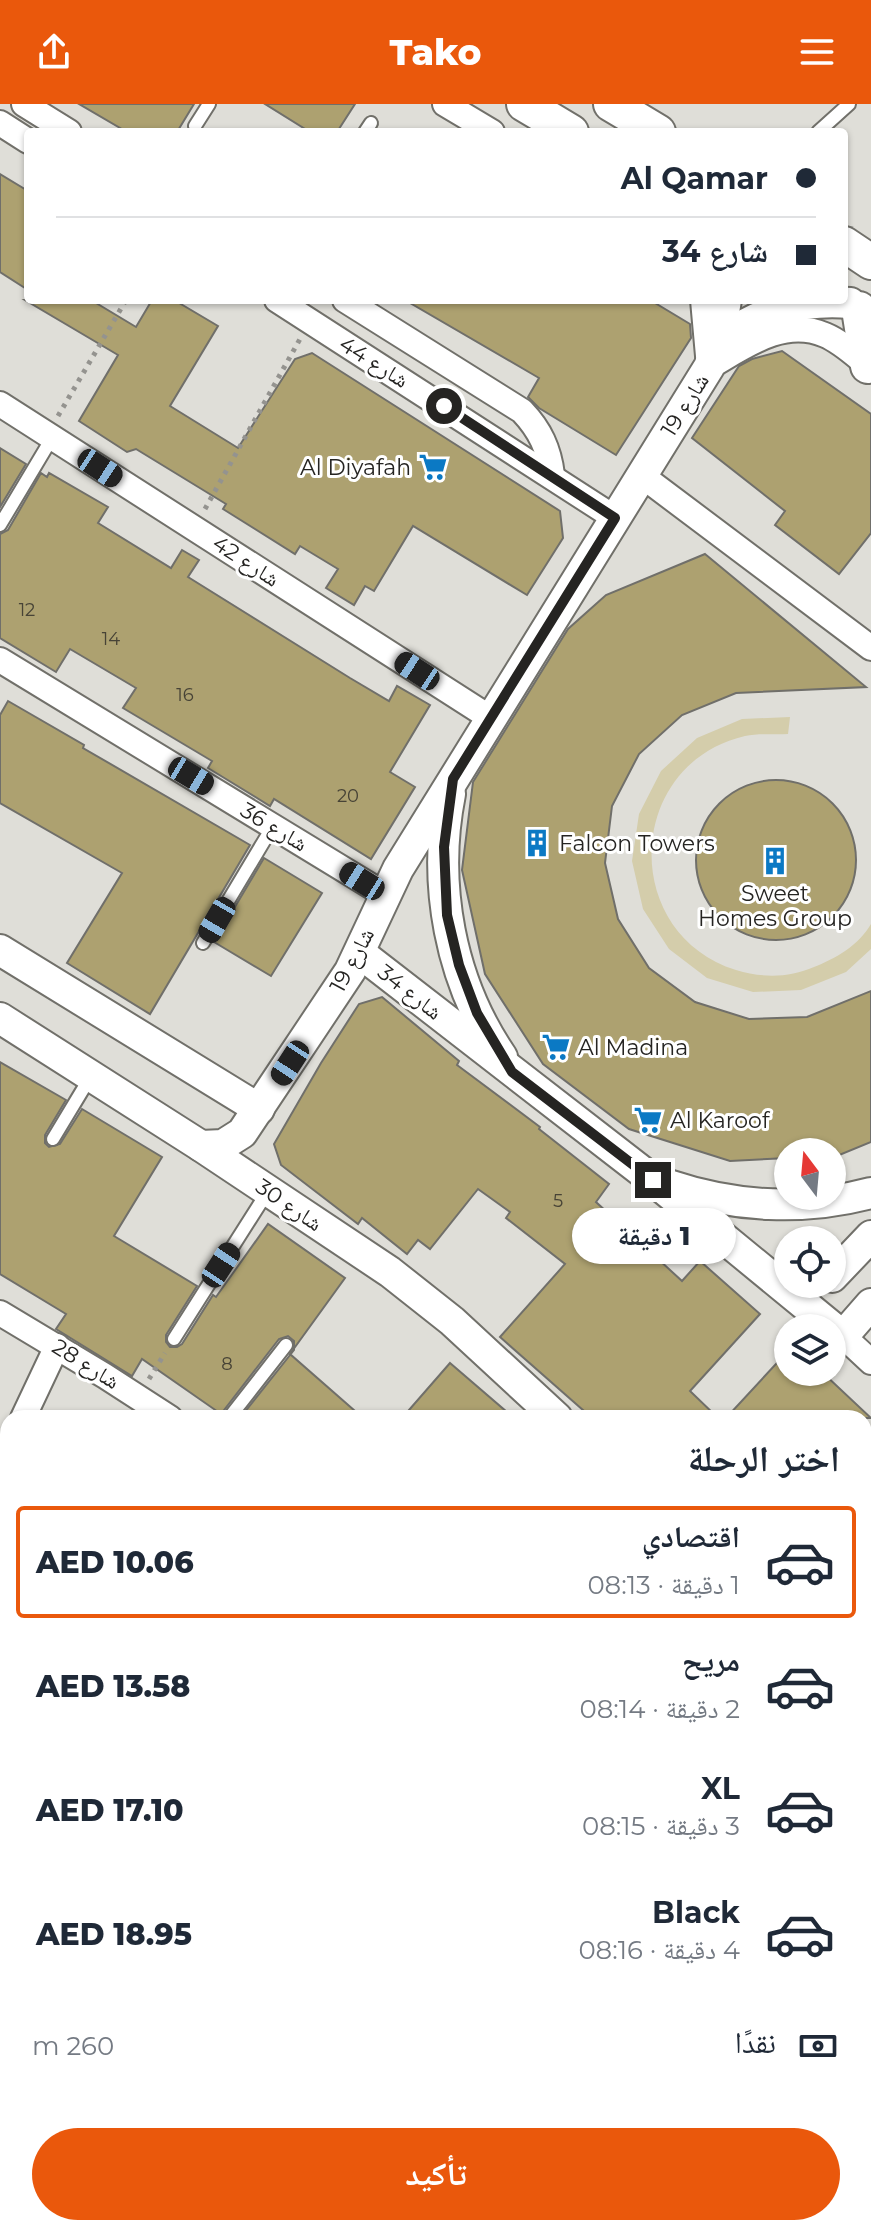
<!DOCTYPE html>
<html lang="ar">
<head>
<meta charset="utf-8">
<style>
  :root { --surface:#fff; --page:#f6f6f7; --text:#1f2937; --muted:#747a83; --line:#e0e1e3; --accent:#ea580c }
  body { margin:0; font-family:Montserrat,"Noto Naskh Arabic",sans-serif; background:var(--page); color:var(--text); direction:rtl; height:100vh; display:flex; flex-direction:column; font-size:30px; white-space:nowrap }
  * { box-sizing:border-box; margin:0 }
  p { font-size:26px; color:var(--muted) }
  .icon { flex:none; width:44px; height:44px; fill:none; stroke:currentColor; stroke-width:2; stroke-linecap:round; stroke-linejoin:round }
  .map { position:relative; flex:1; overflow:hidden; direction:ltr }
  .panel { position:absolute; left:0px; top:1306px; width:872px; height:826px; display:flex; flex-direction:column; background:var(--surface); border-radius:24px 24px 0 0; box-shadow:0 2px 6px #0004; direction:rtl }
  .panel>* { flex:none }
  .hud { position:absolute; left:24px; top:24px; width:824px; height:176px; border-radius:8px; box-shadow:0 2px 6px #0004; direction:rtl; display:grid; align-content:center; height:176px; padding:0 32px; background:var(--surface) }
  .needle { width:52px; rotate:344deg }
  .controls { position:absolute; left:774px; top:1034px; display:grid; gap:16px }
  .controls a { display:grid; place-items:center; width:72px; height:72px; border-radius:50%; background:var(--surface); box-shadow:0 2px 6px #0004; font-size:40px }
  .end { position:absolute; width:36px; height:36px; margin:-18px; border:10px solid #252422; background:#fff; box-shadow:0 0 0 4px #fff }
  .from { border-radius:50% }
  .bubble { position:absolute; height:56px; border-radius:28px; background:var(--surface); box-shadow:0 2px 6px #0004; font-size:26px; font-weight:800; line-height:56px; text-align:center; direction:rtl }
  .car { position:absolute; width:24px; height:48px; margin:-24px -12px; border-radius:10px; box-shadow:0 0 6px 2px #0007; background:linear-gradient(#222 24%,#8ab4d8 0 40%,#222 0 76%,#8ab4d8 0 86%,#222 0) }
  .hud b { display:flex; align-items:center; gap:28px; height:76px; font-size:30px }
  .hud b+b { border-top:2px solid var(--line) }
  .hud i { width:20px; height:20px; background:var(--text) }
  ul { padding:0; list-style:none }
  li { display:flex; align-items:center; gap:24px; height:112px; margin:0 16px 12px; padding:0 16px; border:4px solid transparent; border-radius:8px }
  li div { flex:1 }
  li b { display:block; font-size:30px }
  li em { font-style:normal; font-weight:800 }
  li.current { border-color:var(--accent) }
  li>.icon { width:72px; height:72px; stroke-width:1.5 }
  h2 { padding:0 32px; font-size:36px; line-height:96px }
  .pay { display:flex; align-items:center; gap:20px; height:88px; padding:0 32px; font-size:30px }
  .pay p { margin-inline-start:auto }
  .button { display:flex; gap:16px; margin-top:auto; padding:16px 32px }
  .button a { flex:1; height:92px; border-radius:48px; background:var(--accent); color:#fff; font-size:32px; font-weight:800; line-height:92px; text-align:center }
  header { display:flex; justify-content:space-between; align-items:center; height:104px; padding:0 32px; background:var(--accent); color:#fff; font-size:36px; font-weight:800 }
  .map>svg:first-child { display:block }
</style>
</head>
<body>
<header><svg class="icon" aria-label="menu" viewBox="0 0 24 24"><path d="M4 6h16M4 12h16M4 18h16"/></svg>Tako<svg class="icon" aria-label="share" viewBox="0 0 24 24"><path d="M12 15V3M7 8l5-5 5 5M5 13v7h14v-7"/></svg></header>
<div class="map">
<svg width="871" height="2131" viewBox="0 0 871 2131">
  <rect width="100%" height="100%" fill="#dfded8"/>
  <!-- green -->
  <path fill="#d4cdab" d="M790,613L788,630C774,631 758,629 745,632C625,660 619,829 736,866C762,874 789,874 814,863C835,855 859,841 871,820V845L846,868L801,886L753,888L707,874L669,845L643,805L632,757L639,710L661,667L697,634L742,615Z"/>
  <!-- building -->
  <g fill="#ada170" stroke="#706f6a" stroke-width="2">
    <polygon points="79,0 194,0 177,28 127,28"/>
    <polygon points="265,0 355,0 337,28 310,28"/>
    <polygon points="0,70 28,87 28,186 0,168"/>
    <polygon points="25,196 91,196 136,223 152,196 174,196 218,222 170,302 238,344 295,255 312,249 560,407 563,434 527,491 413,422 374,487 365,482 354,501 326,484 338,465 300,442 295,450 223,405 226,400 136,345 127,348 79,317 118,251"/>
    <polygon points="405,196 650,196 690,220 691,234 616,351 539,304 528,293 539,274"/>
    <polygon points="782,247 871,310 871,429 839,470 775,421 785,407 692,334 739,262 752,255"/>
    <polygon points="0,344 26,360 0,403"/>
    <polygon points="41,369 47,373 49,369 108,403 98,419 171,464 182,446 199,456 188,473 350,574 389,597 397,582 430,601 390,668 415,683 371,755 274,695 270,702 208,664 212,657 123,604 136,584 70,545 56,568 0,534 0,430 8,426"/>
    <polygon points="705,450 866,583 736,589 682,611 639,650 612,702 605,759 618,815 649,864 695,898 749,915 807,913 871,887 871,1038 832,1054 832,1048 788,1048 788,1054 730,1057 629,1025 543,960 485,870 462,766 473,678 568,525 606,491"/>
    <polygon points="8,597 84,641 83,644 250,741 150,910 67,859 122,769 0,699 0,611"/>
    <circle cx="776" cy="756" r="80"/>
    <polygon points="264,754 322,789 271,872 214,838"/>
    <polygon points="382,893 459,957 457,961 540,1023 539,1025 609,1080 596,1098 682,1177 700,1157 760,1210 690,1287 718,1314 592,1314 500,1233 565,1160 506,1114 510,1108 478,1085 430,1145 418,1136 407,1150 362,1114 358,1120 281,1061 274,1040 321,959 359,900"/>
    <polygon points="0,958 66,996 45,1031 45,1039 49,1043 60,1040 82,1005 162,1053 114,1132 197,1182 166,1231 166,1238 170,1243 177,1243 182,1240 213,1191 216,1193 268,1120 345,1174 290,1250 363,1314 240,1314 294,1246 294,1237 288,1232 279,1235 221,1310 142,1255 132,1272 56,1225 66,1210 0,1170"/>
    <polygon points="788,1247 788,1268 822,1268 871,1314 726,1314"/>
    <polygon points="450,1259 514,1314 402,1314"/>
  </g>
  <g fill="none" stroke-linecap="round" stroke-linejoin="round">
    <defs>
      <g id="service">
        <polyline points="195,22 209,0"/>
        <polyline points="365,28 371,19"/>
        <polyline points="818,28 849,0"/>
        <polyline points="0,421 52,334"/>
        <polyline points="203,839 273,722"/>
        <polyline points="53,1035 91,972"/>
        <polyline points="174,1235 268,1087"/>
        <polyline points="229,1314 286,1241"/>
        <polyline points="773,2131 780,2124"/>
      </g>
      <g id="minor">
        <polyline points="24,0 69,28"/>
        <polyline points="445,0 492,28"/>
        <polyline points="0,19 28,37"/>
        <polyline points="277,196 615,414"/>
        <path d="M345,196L522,307C540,326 549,345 552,371"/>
        <path d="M703,196L709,263C744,243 783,213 825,231C842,238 857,253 871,264"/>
        <polyline points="0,300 492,615"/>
        <polyline points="641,371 871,544"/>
        <polyline points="0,556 384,790"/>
        <polyline points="0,1209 105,1272 170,1314"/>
        <polyline points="843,1232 871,1258"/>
        <polyline points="23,1314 57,1242"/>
        <polyline points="0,1364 8,1347"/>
        <polyline points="0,1598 8,1603"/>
        <polyline points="0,1893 8,1900"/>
        <polyline points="864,2022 871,2028"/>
        <polyline points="616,2131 623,2124"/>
      </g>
      <g id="tertiary">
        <path d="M719,237C760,207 800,195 850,199"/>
        <path d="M450,690C432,780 450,877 502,953"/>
        <polyline points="0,846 259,1005"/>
        <polyline points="360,849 653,1076 843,1232 871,1200"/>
        <polyline points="0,914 201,1042 390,1168 452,1217 557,1314"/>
        <polyline points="201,1042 223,1041 242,1029 350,867 398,765 709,263 719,237 726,196"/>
        <path d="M668,1081C734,1103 804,1107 871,1089"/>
        <polyline points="832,1173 871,1132"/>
        <polyline points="864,1597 871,1603"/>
        <polyline points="271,2131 277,2124"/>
      </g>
      <g id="secondary">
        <polyline points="524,0 571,28"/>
        <polyline points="611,0 658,28"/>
        <polyline points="844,140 871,158"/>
        <polyline points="859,205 868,262"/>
      </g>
    </defs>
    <!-- service casing -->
    <use href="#service" stroke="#71706a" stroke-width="16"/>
    <!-- minor casing -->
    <use href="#minor" stroke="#71706a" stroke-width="28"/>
    <!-- tertiary casing -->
    <use href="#tertiary" stroke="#71706a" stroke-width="34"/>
    <!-- secondary casing -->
    <use href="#secondary" stroke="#71706a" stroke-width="38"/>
    <!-- path -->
    <g stroke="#94938f" stroke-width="5" stroke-dasharray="4 6" stroke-linecap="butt">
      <polyline points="58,312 126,196"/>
      <polyline points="205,405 300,235"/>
      <polyline points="149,1275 165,1249"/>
    </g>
    <!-- service -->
    <use href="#service" stroke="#fff" stroke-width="12"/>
    <!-- minor -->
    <use href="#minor" stroke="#fff" stroke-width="24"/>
    <!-- tertiary -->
    <use href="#tertiary" stroke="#fff" stroke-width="30"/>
    <!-- secondary -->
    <use href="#secondary" stroke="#fff" stroke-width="34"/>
  </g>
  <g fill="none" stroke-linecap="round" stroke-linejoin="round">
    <!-- route -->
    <polyline stroke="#252422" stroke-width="10" points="444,302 615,414 453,675 444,743 447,811 459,861 477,909 512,968 653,1076"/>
  </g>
  <!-- icons -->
  <defs>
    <symbol id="supermarket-bare" viewBox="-9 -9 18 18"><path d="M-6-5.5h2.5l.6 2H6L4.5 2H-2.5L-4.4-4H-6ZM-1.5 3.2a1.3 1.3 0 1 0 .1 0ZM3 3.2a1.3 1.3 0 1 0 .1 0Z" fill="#0b79c4" stroke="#fff" stroke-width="2.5" paint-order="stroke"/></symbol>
    <symbol id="building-bare" viewBox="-9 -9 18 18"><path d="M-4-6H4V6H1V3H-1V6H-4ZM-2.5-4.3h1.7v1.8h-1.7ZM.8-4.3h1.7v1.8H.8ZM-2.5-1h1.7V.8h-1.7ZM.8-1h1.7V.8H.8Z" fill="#0b79c4" stroke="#fff" stroke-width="2.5" paint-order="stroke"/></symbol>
  </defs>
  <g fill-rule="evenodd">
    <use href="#supermarket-bare" x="413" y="343" width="40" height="40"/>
    <use href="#building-bare" x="517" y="719" width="40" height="40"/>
    <use href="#building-bare" x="755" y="737" width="40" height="40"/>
    <use href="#supermarket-bare" x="536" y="923" width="40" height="40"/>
    <use href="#supermarket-bare" x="628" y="996" width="40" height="40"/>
  </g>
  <g text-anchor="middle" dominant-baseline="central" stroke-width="6" stroke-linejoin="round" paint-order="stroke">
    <!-- number labels -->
    <g font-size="18" fill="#474336">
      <text x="27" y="506">12</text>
      <text x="111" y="535">14</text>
      <text x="185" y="591">16</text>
      <text x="348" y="692">20</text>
      <text x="558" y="1097">5</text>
      <text x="227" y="1260">8</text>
    </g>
    <!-- street labels -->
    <g font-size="22" fill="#252422" stroke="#fff">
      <text transform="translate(374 258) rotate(32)">شارع 44</text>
      <text transform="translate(685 301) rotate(-58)">شارع 19</text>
      <text transform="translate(246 457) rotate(33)">شارع 42</text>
      <text transform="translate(274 723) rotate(31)">شارع 36</text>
      <text transform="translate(352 856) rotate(-62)">شارع 19</text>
      <text transform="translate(410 888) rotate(38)">شارع 34</text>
      <text transform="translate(289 1101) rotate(34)">شارع 30</text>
      <text transform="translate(86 1260) rotate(32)">شارع 28</text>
    </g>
    <!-- poi labels -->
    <g font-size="22" fill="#252422" stroke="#fff" text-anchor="start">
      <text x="411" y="363" text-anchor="end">Al Diyafah</text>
      <text x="559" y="739">Falcon Towers</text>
      <text x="775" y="789" text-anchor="middle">Sweet<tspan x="775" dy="25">Homes Group</tspan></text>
      <text x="578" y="943">Al Madina</text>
      <text x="670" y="1016">Al Karoof</text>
    </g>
  </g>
</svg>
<div class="controls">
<a><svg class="needle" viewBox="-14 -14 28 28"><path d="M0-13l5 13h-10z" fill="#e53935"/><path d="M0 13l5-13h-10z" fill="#747a83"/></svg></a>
<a><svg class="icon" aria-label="locate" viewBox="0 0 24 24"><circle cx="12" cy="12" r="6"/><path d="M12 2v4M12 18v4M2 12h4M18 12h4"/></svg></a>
<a><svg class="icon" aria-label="layers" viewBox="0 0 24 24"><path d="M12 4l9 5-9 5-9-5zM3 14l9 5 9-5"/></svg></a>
</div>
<i class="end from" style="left:444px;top:302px"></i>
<i class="end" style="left:653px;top:1076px"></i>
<div class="bubble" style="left:572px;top:1104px;width:164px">1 دقيقة</div>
<i class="car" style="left:100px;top:364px;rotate:123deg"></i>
<i class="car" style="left:417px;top:567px;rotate:303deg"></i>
<i class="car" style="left:191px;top:672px;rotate:121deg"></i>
<i class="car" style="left:362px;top:777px;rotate:302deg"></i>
<i class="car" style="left:217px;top:816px;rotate:210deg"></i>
<i class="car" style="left:290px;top:959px;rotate:213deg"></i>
<i class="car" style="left:221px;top:1161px;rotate:33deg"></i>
<div class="hud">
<b><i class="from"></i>Al Qamar</b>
<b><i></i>شارع 34</b>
</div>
<section class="panel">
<h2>اختر الرحلة</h2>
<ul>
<li class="current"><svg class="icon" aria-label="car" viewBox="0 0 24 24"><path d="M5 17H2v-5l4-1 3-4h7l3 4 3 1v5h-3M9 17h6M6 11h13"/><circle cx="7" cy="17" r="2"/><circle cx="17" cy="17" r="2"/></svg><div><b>اقتصادي</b><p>1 دقيقة · 08:13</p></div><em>AED 10.06</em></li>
<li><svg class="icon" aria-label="car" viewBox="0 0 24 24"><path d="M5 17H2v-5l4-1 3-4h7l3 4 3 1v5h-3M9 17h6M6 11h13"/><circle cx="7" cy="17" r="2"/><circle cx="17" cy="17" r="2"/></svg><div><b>مريح</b><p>2 دقيقة · 08:14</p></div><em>AED 13.58</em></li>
<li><svg class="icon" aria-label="car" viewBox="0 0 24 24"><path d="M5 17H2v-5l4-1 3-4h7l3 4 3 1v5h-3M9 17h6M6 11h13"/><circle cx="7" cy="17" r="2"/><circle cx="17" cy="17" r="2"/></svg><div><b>XL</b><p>3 دقيقة · 08:15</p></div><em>AED 17.10</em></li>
<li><svg class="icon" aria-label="car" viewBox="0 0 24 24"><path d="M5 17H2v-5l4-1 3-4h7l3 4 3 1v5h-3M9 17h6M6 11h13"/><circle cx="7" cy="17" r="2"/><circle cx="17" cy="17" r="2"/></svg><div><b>Black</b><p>4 دقيقة · 08:16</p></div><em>AED 18.95</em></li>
</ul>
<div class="pay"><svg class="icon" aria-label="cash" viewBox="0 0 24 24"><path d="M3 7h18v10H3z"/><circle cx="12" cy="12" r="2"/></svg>نقدًا<p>260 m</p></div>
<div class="button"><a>تأكيد</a></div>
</section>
</div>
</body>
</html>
